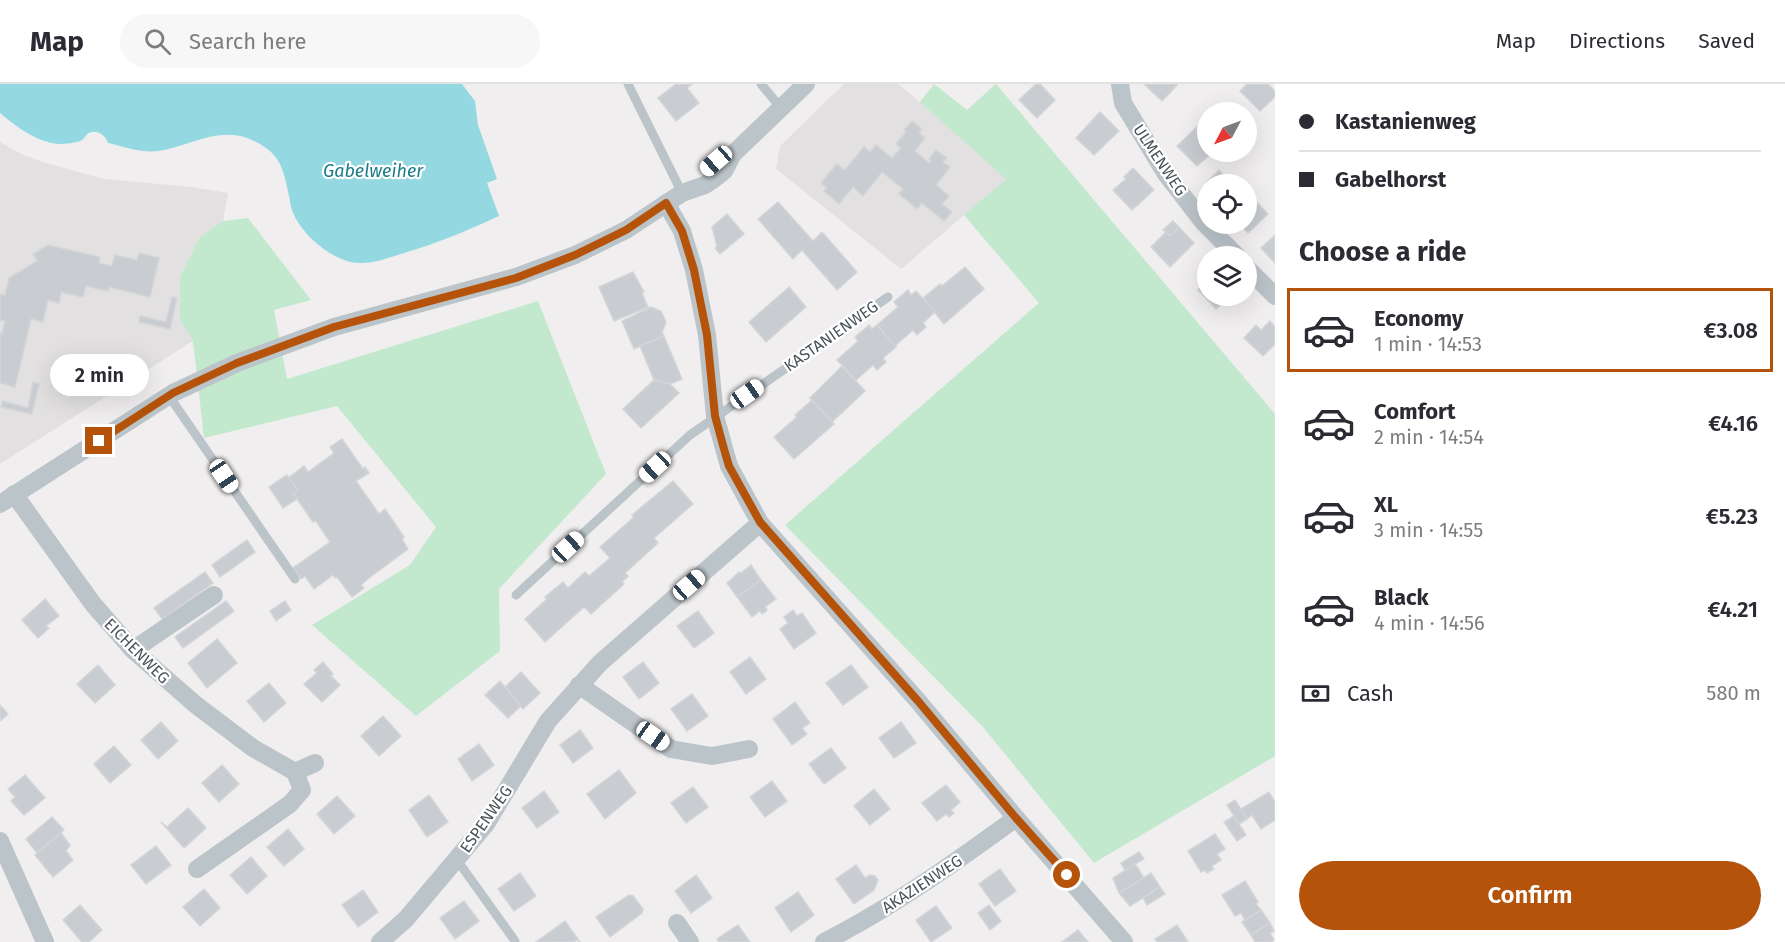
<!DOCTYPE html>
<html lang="en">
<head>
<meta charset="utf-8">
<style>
  :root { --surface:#fff; --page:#f7f7f7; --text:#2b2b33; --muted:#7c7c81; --line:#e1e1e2; --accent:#b45309 }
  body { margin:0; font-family:"Fira Sans",sans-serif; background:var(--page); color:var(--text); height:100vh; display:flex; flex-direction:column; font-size:22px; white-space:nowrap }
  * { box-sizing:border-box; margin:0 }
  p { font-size:20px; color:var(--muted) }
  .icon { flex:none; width:33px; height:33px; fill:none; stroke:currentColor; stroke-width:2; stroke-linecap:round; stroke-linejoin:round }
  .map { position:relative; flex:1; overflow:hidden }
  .drawer { display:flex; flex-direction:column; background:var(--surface); width:510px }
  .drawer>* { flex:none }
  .guide { display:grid; align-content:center; height:132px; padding:0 24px; background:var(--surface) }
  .needle { width:39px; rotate:229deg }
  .controls { position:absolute; left:1197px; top:18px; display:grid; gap:12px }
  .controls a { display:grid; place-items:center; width:60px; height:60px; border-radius:50%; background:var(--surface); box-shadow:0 6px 24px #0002; font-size:30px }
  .end { position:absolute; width:27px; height:27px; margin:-14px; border:8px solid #b45309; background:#fff; box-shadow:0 0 0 3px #fff }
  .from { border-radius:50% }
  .bubble { position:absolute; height:42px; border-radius:21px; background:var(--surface); box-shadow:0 6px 24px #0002; font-size:20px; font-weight:600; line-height:42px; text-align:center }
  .car { position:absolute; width:18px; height:36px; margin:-18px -9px; border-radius:8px; box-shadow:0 0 4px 2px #0007; background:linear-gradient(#fff 24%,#345 0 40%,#fff 0 76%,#345 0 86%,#fff 0) }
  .guide b { display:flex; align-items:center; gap:21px; height:57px; font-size:22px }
  .guide b+b { border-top:2px solid var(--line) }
  .guide i { width:15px; height:15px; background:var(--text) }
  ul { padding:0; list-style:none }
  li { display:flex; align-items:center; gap:18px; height:84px; margin:0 12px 9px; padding:0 12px; border:3px solid transparent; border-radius:0px }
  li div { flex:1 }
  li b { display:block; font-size:22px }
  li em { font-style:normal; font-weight:600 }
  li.on { border-color:var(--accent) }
  li>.icon { width:54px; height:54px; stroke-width:1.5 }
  h2 { padding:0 24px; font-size:27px; line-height:72px }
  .pay { display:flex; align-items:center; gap:15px; height:66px; padding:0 24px; font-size:22px }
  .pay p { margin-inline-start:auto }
  .action { display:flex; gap:12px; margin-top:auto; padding:12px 24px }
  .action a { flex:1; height:69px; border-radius:36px; background:var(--accent); color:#fff; font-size:24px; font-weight:600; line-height:69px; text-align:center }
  header { display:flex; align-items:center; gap:36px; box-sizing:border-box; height:84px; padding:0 30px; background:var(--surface); border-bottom:2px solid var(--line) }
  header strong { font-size:28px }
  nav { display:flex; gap:33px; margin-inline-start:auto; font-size:21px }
  .search { width:420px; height:54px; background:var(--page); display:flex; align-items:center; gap:15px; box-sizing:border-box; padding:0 21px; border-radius:33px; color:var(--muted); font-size:22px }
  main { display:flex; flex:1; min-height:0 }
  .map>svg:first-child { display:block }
</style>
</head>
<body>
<header>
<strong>Map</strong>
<div class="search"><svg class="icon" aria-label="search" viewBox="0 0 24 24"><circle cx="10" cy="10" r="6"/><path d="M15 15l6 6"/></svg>Search here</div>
<nav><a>Map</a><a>Directions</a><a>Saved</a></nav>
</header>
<main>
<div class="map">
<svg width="1275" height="858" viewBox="0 0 1275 858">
  <rect width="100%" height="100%" fill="#f1eeef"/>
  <!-- education -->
  <g fill="#e2e0e0">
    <polygon points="844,0 898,0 920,18 934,0 967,26 996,0 1047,60 901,185 776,85 780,62"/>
    <polygon points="0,58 21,70 46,79 104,95 192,103 228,109 223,137 200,153 180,236 193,257 0,380"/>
  </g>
  <!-- green -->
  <g fill="#c2e9cd">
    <polygon points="934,0 967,26 996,0 1275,330 1275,672 1094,779 983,643 785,441 1039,219 964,131 1006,95 920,18"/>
    <polygon points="248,134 311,216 274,226 287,295 538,217 606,390 499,505 500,567 416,632 312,541 410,481 436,443 337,322 204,354 193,257 180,236 180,193 200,153 223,137"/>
  </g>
  <!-- water -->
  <path fill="#94d8e1" d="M0,0H462L475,17L478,41L497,95L487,99L499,132C467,147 435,160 401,170C388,174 375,179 361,179C335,180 300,150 292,126C290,121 290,114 288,108C283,79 276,65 247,54C217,43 187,63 158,67C141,69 125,63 108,59C105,51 98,45 89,49C86,50 85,54 82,56C77,59 64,60 59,60C36,58 17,43 0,29Z"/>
  <!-- building -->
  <g fill="#c9ccd0" stroke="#d3d5d9" stroke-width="1.5">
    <polygon points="676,0 692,0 687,4 699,19 676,37 658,14"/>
    <polygon points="1036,0 1040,0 1055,16 1037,34 1019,16"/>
    <polygon points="1144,0 1178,0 1162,17"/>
    <polygon points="1247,0 1268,0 1275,7 1275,13 1260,27 1240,7"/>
    <polygon points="1100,28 1119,47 1094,71 1076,54"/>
    <polygon points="912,37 922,45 919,49 925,54 915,67 929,79 931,77 929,75 936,66 947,74 943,78 950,83 936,101 949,112 942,120 952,128 944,137 922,119 917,125 899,110 903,105 882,88 863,112 853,103 839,120 824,107 827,104 821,99 837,80 845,86 864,63 870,68 876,61 892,74 901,64 896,60 906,48 904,46"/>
    <polygon points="1200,40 1196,45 1208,56 1208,68 1213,68 1197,82 1177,62"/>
    <polygon points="1133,84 1154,106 1132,126 1113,106 1126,95 1124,93"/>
    <polygon points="1219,86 1224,92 1216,100 1208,101 1206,99"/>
    <polygon points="1224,92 1230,98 1228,100 1216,100"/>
    <polygon points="1247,108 1268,130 1248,149 1240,140 1246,140"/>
    <polygon points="778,118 813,157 822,148 857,188 837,206 802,166 793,175 758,135"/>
    <polygon points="727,130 744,150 720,170 715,164 717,162 712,143"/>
    <polygon points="1173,137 1164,146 1170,152 1179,143 1194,159 1170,183 1151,163 1166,148 1163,146"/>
    <polygon points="1173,137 1179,143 1170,152 1164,146"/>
    <polygon points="1275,151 1275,179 1261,164"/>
    <polygon points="48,161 100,173 99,179 112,182 115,171 137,176 139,169 159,174 150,213 109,203 108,207 86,202 83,213 61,208 59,219 48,216 43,238 31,235 15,303 0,299 0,249 2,250 5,237 0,236 0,210 5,211 9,194 37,177 33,170"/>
    <polygon points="965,183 984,205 944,240 923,214 940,200 942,202"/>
    <polygon points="633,188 644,208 642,209 648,223 614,237 599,203"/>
    <polygon points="1208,196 1208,212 1230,212 1216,225 1198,206"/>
    <polygon points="789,203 806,223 766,258 749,238"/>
    <polygon points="908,206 911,211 916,207 935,228 923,239 926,243 917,251 913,246 895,262 877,241 898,223 894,218"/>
    <polygon points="172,213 177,214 170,245 139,238 140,232 166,238"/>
    <polygon points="651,223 661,227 666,238 662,248 664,252 634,265 622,237"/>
    <polygon points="1270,237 1275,243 1275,260 1263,272 1244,254 1256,241 1261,246"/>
    <polygon points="869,241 872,245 877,241 896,263 883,274 886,278 877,286 873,281 856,296 837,276 858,257 855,253"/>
    <polygon points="664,252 682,295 670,300 654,296 640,262"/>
    <polygon points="842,282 865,307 832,338 810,314"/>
    <polygon points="654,296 670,300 679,309 641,344 623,325"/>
    <polygon points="33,298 39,300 32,330 1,323 3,317 28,324"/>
    <polygon points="812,316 834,340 794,375 774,353 797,333 795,331"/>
    <polygon points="342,355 363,385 365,383 369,389 356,397 379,430 385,425 404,453 402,455 408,465 369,494 361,501 364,504 352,513 337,493 335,494 333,491 314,505 305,492 301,495 293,484 330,458 316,437 313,438 293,409 298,406 288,394 304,382 308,388 334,369 330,363"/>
    <polygon points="287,391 298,406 293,409 297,415 283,424 269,403"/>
    <polygon points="673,397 693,420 654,454 658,459 625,489 628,492 622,498 624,500 591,530 584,523 545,558 525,535 547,515 545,513 563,498 568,504 585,488 589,492 610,474 600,463 634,433 632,431"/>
    <polygon points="247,456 255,468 220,493 212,481"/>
    <polygon points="751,481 761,496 737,513 727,499 739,488 741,489"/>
    <polygon points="205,488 213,499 162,535 154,524"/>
    <polygon points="761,496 776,515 765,523 767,526 762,530 760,527 752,533 737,513"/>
    <polygon points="45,515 59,532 46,542 49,544 38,554 22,536"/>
    <polygon points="226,517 234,527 183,564 175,553"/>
    <polygon points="285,517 291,526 276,537 270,527"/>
    <polygon points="793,526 797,532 802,529 816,549 794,565 780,545 788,539 784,533"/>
    <polygon points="698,527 714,549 694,564 677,542"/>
    <polygon points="217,555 237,579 207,604 188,579"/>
    <polygon points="750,573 766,595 746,610 730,588"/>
    <polygon points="323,578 333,590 331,592 340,601 322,618 304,600 317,589 314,586"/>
    <polygon points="643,578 659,599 639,615 623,593"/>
    <polygon points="98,581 115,601 95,619 77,600"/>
    <polygon points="851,581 868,603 843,621 826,599"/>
    <polygon points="521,588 540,609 523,625 505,603"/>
    <polygon points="500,597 521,622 508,634 485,611"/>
    <polygon points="269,599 286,619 264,638 247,617"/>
    <polygon points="692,610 708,632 687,647 671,625"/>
    <polygon points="795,618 810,639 802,644 807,650 792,661 773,635"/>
    <polygon points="0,621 8,630 0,637"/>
    <polygon points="383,632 401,652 379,672 361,652"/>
    <polygon points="161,638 178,657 158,675 141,656"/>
    <polygon points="901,638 916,659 894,674 879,654"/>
    <polygon points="580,646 593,664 573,679 560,661"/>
    <polygon points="479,660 494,681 472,697 458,675"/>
    <polygon points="114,662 131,681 110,699 94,680"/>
    <polygon points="831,664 846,684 824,700 809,680"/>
    <polygon points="222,681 239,700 219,718 202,699"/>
    <polygon points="619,686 636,709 605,735 587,710"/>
    <polygon points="25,691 45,714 24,731 11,717 15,713 8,705"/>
    <polygon points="772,697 787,717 765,733 750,713"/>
    <polygon points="946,701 960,718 951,726 954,729 949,733 946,730 937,737 922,719"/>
    <polygon points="693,703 708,723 686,739 671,719"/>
    <polygon points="874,705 890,725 870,741 854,722"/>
    <polygon points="544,707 559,728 537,744 522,724"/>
    <polygon points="1269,708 1275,718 1275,736 1261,745 1252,731 1247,735 1241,725"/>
    <polygon points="429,711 448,738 427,753 409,726"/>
    <polygon points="337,712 355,732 334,750 317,730"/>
    <polygon points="1235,716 1247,735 1239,740 1227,721"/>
    <polygon points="188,724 206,744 184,764 161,738 167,743"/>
    <polygon points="1234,732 1246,751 1237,757 1224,738"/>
    <polygon points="52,733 64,746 37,769 26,755"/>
    <polygon points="288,745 304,765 284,782 267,763"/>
    <polygon points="61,749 70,761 66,767 73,776 53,793 35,771"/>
    <polygon points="1215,750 1225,765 1217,770 1221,776 1212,782 1214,785 1207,789 1205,786 1201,788 1188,767"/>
    <polygon points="156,762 171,781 146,800 131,781"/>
    <polygon points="1139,768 1144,775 1125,786 1121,779"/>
    <polygon points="251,773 267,792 247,810 230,791"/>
    <polygon points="1135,780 1144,794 1119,809 1113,794"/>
    <polygon points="856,781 865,794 870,791 875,792 878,796 874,806 854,820 836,795"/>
    <polygon points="1000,785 1016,807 995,822 979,800"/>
    <polygon points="520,789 536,812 514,827 498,805"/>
    <polygon points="1151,789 1160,803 1130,822 1119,809"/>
    <polygon points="696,791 712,814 691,829 675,807"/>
    <polygon points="1245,797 1258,818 1256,820 1261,826 1245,836 1241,829 1235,832 1222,811"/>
    <polygon points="1160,803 1165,810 1147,821 1143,814"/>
    <polygon points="204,805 220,824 200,842 183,823"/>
    <polygon points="363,806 378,828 358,843 342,821"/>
    <polygon points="798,808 814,831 791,848 775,824"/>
    <polygon points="629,811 633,812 643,825 642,829 610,853 596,833"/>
    <polygon points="464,817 479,837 455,855 440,834"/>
    <polygon points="80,821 102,846 89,858 82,858 63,836"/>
    <polygon points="989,821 1001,837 990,846 978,829"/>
    <polygon points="936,822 952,844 931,858 916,836"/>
    <polygon points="1261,826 1270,839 1251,851 1242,838"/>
    <polygon points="565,837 580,858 577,856 574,858 536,858"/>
    <polygon points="1270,839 1274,847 1270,849 1274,856 1271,858 1255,858 1251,851"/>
    <polygon points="738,841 750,858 719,858 717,855"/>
    <polygon points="1177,841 1188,858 1157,858 1155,855"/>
    <polygon points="1078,846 1088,858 1062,858"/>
  </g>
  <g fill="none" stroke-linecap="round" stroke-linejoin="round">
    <!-- lane -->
    <g stroke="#bbc4c9" stroke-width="9">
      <polyline points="628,0 682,109"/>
      <polyline points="761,0 781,24"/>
      <polyline points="169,312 295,495"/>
      <polyline points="516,511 690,351 888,213"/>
      <polyline points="457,776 515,857"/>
    </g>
    <!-- street -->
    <g stroke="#bbc4c9" stroke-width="18">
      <polyline points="1120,0 1123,19 1166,90 1204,139 1237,172"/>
      <polyline points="666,119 682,147 694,186 707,251 715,332 729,382 760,439 918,617 1016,734 1124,858"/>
      <polyline points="1246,183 1275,212"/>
      <polyline points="14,410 93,520 133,566 196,621 253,664 295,688 302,706 290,720 197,785"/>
      <polyline points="0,420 173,309 237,279 334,243 516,193 575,171 626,146 682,109 705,101 714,95 724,87 733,70 806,0"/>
      <polyline points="133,566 214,511"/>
      <polyline points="579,601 671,665 712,672 749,665"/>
      <polyline points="295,688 315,679"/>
      <polyline points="0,757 45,858"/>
      <polyline points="677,839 690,858"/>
      <polyline points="380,858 406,835 486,740 548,637 600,579 760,439"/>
      <path d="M824,858C893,823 954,779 1016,734"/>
    </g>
  </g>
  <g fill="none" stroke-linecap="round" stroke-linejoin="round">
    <!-- route -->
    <polyline stroke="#b45309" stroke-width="8" points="99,357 173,309 237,279 334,243 516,194 575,171 626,146 666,119 682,147 694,186 707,251 715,332 724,365 729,382 760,438 918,617 1016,734 1067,791"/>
  </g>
  <g text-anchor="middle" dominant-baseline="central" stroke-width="4.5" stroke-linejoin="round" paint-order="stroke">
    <!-- street labels -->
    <g font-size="16" fill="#495359" stroke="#fff">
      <text transform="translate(1160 76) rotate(56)">ULMENWEG</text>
      <text transform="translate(831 252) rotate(-35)">KASTANIENWEG</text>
      <text transform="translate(137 567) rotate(45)">EICHENWEG</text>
      <text transform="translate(486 735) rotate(-55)">ESPENWEG</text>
      <text transform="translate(922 800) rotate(-33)">AKAZIENWEG</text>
    </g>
    <!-- water labels -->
    <g font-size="18" font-style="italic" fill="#1c7d8a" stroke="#fff">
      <text x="373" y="87">Gabelweiher</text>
    </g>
  </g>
</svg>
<div class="controls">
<a><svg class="needle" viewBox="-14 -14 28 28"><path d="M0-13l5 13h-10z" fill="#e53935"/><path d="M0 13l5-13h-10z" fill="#7c7c81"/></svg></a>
<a><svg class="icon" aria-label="locate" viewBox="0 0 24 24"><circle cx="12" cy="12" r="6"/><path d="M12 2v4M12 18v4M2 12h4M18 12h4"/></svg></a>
<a><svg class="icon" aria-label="layers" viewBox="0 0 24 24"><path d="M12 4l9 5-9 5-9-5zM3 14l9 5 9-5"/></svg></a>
</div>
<i class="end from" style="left:1067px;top:791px"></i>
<i class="end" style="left:99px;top:357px"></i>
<div class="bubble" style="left:50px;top:270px;width:99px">2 min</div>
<i class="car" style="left:716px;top:77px;rotate:229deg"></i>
<i class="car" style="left:747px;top:310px;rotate:55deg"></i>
<i class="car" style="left:655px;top:383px;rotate:227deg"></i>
<i class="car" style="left:224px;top:392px;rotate:146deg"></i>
<i class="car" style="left:568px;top:463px;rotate:47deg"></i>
<i class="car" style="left:689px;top:501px;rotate:49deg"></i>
<i class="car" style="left:653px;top:652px;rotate:125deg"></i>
</div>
<section class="drawer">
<div class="guide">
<b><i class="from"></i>Kastanienweg</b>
<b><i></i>Gabelhorst</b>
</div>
<h2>Choose a ride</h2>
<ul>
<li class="on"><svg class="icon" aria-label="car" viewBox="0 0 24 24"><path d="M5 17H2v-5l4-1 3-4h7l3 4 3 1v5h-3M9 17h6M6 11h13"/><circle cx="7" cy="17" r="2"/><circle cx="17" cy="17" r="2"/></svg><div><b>Economy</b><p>1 min · 14:53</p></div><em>€3.08</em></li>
<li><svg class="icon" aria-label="car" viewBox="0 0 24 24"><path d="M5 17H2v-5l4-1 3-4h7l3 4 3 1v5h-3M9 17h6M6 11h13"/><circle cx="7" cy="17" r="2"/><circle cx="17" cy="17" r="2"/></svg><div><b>Comfort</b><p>2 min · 14:54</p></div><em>€4.16</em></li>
<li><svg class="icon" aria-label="car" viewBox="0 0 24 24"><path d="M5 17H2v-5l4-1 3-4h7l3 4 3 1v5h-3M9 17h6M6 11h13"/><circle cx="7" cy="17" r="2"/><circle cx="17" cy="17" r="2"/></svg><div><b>XL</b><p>3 min · 14:55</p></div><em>€5.23</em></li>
<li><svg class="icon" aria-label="car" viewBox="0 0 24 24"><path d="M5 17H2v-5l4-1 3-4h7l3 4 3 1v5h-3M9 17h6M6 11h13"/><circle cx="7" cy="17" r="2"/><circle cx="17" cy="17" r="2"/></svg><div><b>Black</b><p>4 min · 14:56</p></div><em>€4.21</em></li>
</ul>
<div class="pay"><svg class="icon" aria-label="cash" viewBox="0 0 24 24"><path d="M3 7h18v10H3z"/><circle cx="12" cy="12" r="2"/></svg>Cash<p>580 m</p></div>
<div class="action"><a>Confirm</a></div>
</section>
</main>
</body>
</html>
